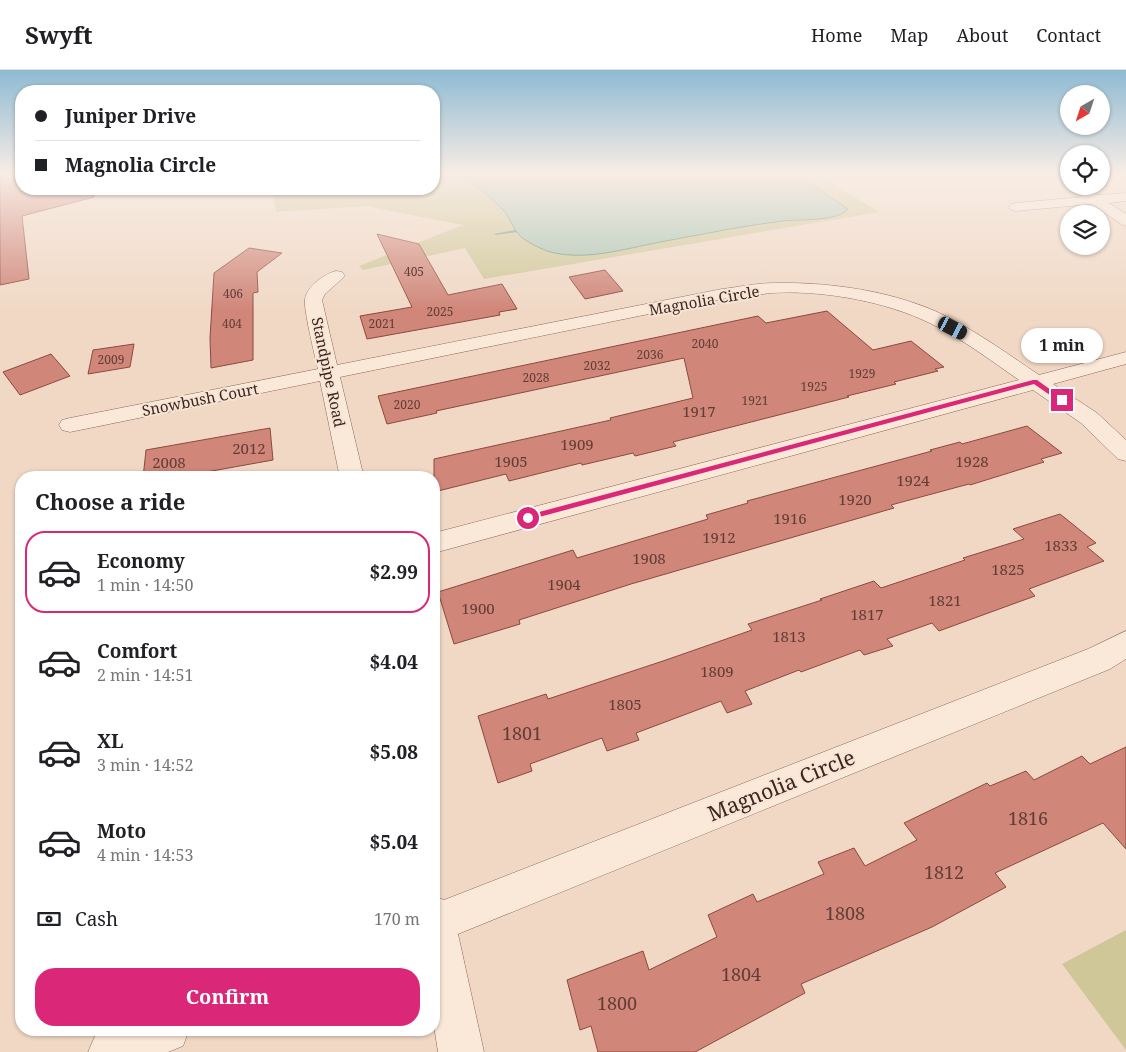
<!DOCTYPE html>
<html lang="en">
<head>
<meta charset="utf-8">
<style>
  :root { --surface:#fff; --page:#f2f2f2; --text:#202124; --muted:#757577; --line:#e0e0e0; --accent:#db2777 }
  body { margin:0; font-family:"Noto Serif",serif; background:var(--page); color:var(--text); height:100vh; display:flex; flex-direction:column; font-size:19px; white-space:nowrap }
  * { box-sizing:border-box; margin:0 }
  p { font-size:16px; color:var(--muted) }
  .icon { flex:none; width:28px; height:28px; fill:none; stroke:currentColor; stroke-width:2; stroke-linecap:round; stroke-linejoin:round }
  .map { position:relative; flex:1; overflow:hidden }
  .details { position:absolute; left:15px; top:401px; width:425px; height:565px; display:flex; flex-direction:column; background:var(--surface); border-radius:20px; box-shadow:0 1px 4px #0004 }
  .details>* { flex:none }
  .banner { position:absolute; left:15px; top:15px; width:425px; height:110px; border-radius:20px; box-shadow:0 1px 4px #0004; display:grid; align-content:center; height:110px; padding:0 20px; background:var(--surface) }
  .needle { width:32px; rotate:219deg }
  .controls { position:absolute; left:1060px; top:15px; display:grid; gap:10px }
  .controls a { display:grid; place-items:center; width:50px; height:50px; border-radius:50%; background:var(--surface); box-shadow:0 1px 4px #0004; font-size:25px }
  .end { position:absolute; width:22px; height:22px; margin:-11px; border:6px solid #db2777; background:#fff; box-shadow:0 0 0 2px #fff }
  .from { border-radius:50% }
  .bubble { position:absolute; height:35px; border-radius:18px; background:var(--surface); box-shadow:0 1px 4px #0004; font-size:16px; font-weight:700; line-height:35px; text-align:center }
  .car { position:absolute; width:15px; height:30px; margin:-15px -8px; border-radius:6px; box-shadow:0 0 4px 1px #0007; background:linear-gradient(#222 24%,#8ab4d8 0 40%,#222 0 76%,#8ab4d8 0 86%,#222 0) }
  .banner b { display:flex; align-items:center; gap:18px; height:48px; font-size:19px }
  .banner b+b { border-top:1px solid var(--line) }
  .banner i { width:12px; height:12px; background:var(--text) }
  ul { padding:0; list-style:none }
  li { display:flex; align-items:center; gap:15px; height:82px; margin:0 10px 8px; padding:0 10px; border:2px solid transparent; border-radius:20px }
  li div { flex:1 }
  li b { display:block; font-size:19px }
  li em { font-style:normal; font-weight:700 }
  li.selected { border-color:var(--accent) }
  li>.icon { width:45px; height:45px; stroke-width:1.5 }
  h2 { padding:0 20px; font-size:22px; line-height:60px }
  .pay { display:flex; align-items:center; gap:12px; height:55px; padding:0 20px; font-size:19px }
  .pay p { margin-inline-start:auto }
  .primary-button { display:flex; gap:10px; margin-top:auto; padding:10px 20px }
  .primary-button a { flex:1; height:58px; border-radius:20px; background:var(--accent); color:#fff; font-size:20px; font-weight:700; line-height:58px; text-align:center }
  header { display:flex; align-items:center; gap:30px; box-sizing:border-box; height:70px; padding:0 25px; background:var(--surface); border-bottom:1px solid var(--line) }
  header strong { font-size:24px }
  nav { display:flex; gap:28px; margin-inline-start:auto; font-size:18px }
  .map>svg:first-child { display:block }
</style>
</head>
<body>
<header>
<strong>Swyft</strong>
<nav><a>Home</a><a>Map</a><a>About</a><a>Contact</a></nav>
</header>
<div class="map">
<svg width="1126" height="982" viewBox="0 0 1126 982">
  <rect width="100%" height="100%" fill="#f0d8c5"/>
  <!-- green -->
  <g fill="#cfc798">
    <polygon points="434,103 816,103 879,142 484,209 465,178 363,200 359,196 463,155 366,136 276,142 272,119 434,119"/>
    <polygon points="1126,860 1126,980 1062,894"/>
  </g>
  <!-- water -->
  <path fill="#a7c4b3" stroke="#6d937f" d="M458,103H795L848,139C837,152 800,149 783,151C741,156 700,165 660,172C624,179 583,192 547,181C538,177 521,170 516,161C511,153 509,146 502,139C489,125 474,114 458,103Z"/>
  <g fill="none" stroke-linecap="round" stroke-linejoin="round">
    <!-- stream -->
    <polygon fill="#6d937f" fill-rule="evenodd" points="515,160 517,161 517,162 496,165 494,164"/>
  </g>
  <!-- building -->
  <g fill="#d08679" stroke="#8d493f">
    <polygon points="0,103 18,103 20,122 33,119 93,119 94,127 22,146 29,209 0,215"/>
    <polygon points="377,164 419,174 448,225 502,214 517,239 499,242 500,245 367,269 360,246 412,237"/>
    <polygon points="249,178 282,183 257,202 258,222 253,223 253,290 211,298 210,268 214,203"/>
    <polygon points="605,200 623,221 585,229 569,207"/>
    <polygon points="827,241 873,280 911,271 944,297 935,299 938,301 894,312 896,314 847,326 849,327 673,372 676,376 635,386 633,383 582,395 581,393 509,411 506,404 434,422 434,389 611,350 610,348 693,328 684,288 436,341 437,343 387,354 378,326 758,246 766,253"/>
    <polygon points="134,274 130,297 88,304 93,280"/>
    <polygon points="51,284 70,306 20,325 3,302"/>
    <polygon points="1027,356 1062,383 1041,389 1044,392 970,415 969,414 891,435 894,438 631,514 519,550 520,554 454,574 438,522 573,480 577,488 708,449 706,445 748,433 747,431 932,381 930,380 960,372 962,374"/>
    <polygon points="270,358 273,390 173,408 143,408 146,380"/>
    <polygon points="1060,444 1096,473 1087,477 1104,491 1029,519 1035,526 991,542 939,561 932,553 887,569 893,576 864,585 860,580 801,602 799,600 745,621 752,634 727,643 721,631 636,663 639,670 607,681 602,668 530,694 532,701 498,713 478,646 546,624 548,629 663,591 752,560 748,554 822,530 820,529 874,511 881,518 965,490 963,488 1024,469 1013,459"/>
    <polygon points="1126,677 1126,779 1103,753 995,803 1006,817 932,857 801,914 805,923 695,982 598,982 591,956 580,960 567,910 643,881 649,900 717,867 708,845 753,824 757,832 824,804 818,792 854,778 865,796 917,770 904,753 987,713 990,716 1026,701 1034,710 1082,686 1090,694"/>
  </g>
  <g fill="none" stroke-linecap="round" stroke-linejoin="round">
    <defs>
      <g id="minor">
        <polygon points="1056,103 1069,103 1069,112 1064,111"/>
        <polygon points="1088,121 1098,125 1126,123 1126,131 1109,133 1126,144 1126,156 1121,154 1092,134 1016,141 1011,140 1009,137 1011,134 1016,133 1082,127 1083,122"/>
        <path d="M336,201L342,202L345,206L325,224L322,230L337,295L722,219C739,217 757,213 775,213C828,212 886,220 935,241C972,258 1005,282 1039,305L1126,282V294L1053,314L1097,343L1126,370V391L1118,389L1081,353L1033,320L434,483V463L1019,310C987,288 956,264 921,249C878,230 818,220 771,223C755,225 738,227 722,229L340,307L364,408H340L320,311L70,362L62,360L59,355L62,350L70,348L318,299C315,287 303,237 305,229C307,216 324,204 336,201Z"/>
        <polygon points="1126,561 1126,589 1110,599 458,864 484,982 438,982 434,956 434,826 444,830 1088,579"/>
        <polygon points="110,960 189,960 183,976 168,982 88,982 95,966"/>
      </g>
    </defs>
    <!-- minor casing -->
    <use href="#minor" stroke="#8d675a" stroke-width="1"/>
    <!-- minor -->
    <use href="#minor" fill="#fae8d9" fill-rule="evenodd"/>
    <defs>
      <polyline id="rail" points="0,105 10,103"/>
    </defs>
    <!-- rail casing -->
    <use href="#rail" stroke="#3c251e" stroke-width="3"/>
    <!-- rail -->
    <use href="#rail" stroke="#f7e4d5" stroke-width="2" stroke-dasharray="6" stroke-linecap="butt"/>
  </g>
  <!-- sky -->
  <linearGradient id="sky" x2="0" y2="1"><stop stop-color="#8ebad3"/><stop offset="0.43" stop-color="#f8ede5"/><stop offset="1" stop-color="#f8ede5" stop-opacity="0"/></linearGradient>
  <rect width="1126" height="241" fill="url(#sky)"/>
  <!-- route -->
  <polygon fill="#db2777" points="1033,310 1037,310 1065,330 1060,332 1034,314 528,450 524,448 528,445"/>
  <g text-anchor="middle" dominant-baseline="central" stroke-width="4" stroke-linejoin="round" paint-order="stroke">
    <!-- far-number labels -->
    <g font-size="12" fill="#613d35">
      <text x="414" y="201">405</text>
      <text x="233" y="223">406</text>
      <text x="440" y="241">2025</text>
      <text x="232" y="253">404</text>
      <text x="382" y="253">2021</text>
      <text x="705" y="273">2040</text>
      <text x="650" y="284">2036</text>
      <text x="111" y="289">2009</text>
      <text x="597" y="295">2032</text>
      <text x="862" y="303">1929</text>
      <text x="536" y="307">2028</text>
      <text x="814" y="316">1925</text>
      <text x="755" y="330">1921</text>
      <text x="407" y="334">2020</text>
    </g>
    <!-- far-street labels -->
    <g font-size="15" fill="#3c251e" stroke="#f7e4d5">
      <text transform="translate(704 230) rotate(-10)">Magnolia Circle</text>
      <text transform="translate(329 302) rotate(78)">Standpipe Road</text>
      <text transform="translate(200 329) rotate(-11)">Snowbush Court</text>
    </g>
    <!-- number labels -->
    <g font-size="15" fill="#613d35">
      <text x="699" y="341">1917</text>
      <text x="577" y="374">1909</text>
      <text x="249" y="378">2012</text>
      <text x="511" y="391">1905</text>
      <text x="972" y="391">1928</text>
      <text x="169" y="392">2008</text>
      <text x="913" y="410">1924</text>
      <text x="855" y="429">1920</text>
      <text x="790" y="448">1916</text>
      <text x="719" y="467">1912</text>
      <text x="1061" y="475">1833</text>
      <text x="649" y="488">1908</text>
      <text x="1008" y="499">1825</text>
      <text x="564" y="514">1904</text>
      <text x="945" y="530">1821</text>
      <text x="478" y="538">1900</text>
      <text x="867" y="544">1817</text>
      <text x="789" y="566">1813</text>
      <text x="717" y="601">1809</text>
      <text x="625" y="634">1805</text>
    </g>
    <!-- near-number labels -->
    <g font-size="18" fill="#613d35">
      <text x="522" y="663">1801</text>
      <text x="1028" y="748">1816</text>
      <text x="944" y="802">1812</text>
      <text x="845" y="843">1808</text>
      <text x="741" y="904">1804</text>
      <text x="617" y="933">1800</text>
    </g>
    <!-- near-street labels -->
    <g font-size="21" fill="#3c251e" stroke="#f7e4d5">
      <text transform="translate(781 715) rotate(-22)">Magnolia Circle</text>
    </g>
  </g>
</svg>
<div class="controls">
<a><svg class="needle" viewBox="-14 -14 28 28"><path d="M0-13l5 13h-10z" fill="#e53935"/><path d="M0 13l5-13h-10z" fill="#757577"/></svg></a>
<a><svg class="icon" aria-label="locate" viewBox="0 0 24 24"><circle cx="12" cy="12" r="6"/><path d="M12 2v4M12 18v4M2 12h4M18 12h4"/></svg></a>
<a><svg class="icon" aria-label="layers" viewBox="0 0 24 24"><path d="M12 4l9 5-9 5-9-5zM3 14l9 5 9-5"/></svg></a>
</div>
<i class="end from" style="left:528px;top:448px"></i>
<i class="end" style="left:1062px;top:330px"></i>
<div class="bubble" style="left:1021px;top:258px;width:82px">1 min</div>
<i class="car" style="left:953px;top:258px;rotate:117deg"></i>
<div class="banner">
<b><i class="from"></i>Juniper Drive</b>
<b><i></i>Magnolia Circle</b>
</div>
<section class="details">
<h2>Choose a ride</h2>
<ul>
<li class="selected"><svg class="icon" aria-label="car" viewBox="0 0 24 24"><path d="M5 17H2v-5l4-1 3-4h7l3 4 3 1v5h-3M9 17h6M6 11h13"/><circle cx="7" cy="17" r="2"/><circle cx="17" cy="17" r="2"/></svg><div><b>Economy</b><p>1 min · 14:50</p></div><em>$2.99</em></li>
<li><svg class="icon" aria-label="car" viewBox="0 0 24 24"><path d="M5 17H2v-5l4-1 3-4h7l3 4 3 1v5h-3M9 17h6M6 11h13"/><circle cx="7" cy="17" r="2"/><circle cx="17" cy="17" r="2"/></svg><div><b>Comfort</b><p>2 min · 14:51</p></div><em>$4.04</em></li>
<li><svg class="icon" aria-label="car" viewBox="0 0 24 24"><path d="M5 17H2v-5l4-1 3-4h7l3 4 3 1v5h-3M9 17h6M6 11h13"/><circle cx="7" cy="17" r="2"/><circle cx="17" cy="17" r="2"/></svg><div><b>XL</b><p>3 min · 14:52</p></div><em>$5.08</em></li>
<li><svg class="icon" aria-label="car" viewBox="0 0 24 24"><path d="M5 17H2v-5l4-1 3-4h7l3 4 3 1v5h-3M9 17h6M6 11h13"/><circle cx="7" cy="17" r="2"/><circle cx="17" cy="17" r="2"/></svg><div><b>Moto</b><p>4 min · 14:53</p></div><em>$5.04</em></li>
</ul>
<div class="pay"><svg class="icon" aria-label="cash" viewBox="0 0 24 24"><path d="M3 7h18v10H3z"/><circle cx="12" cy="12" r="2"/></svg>Cash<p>170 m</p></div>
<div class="primary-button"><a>Confirm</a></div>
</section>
</div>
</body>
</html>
